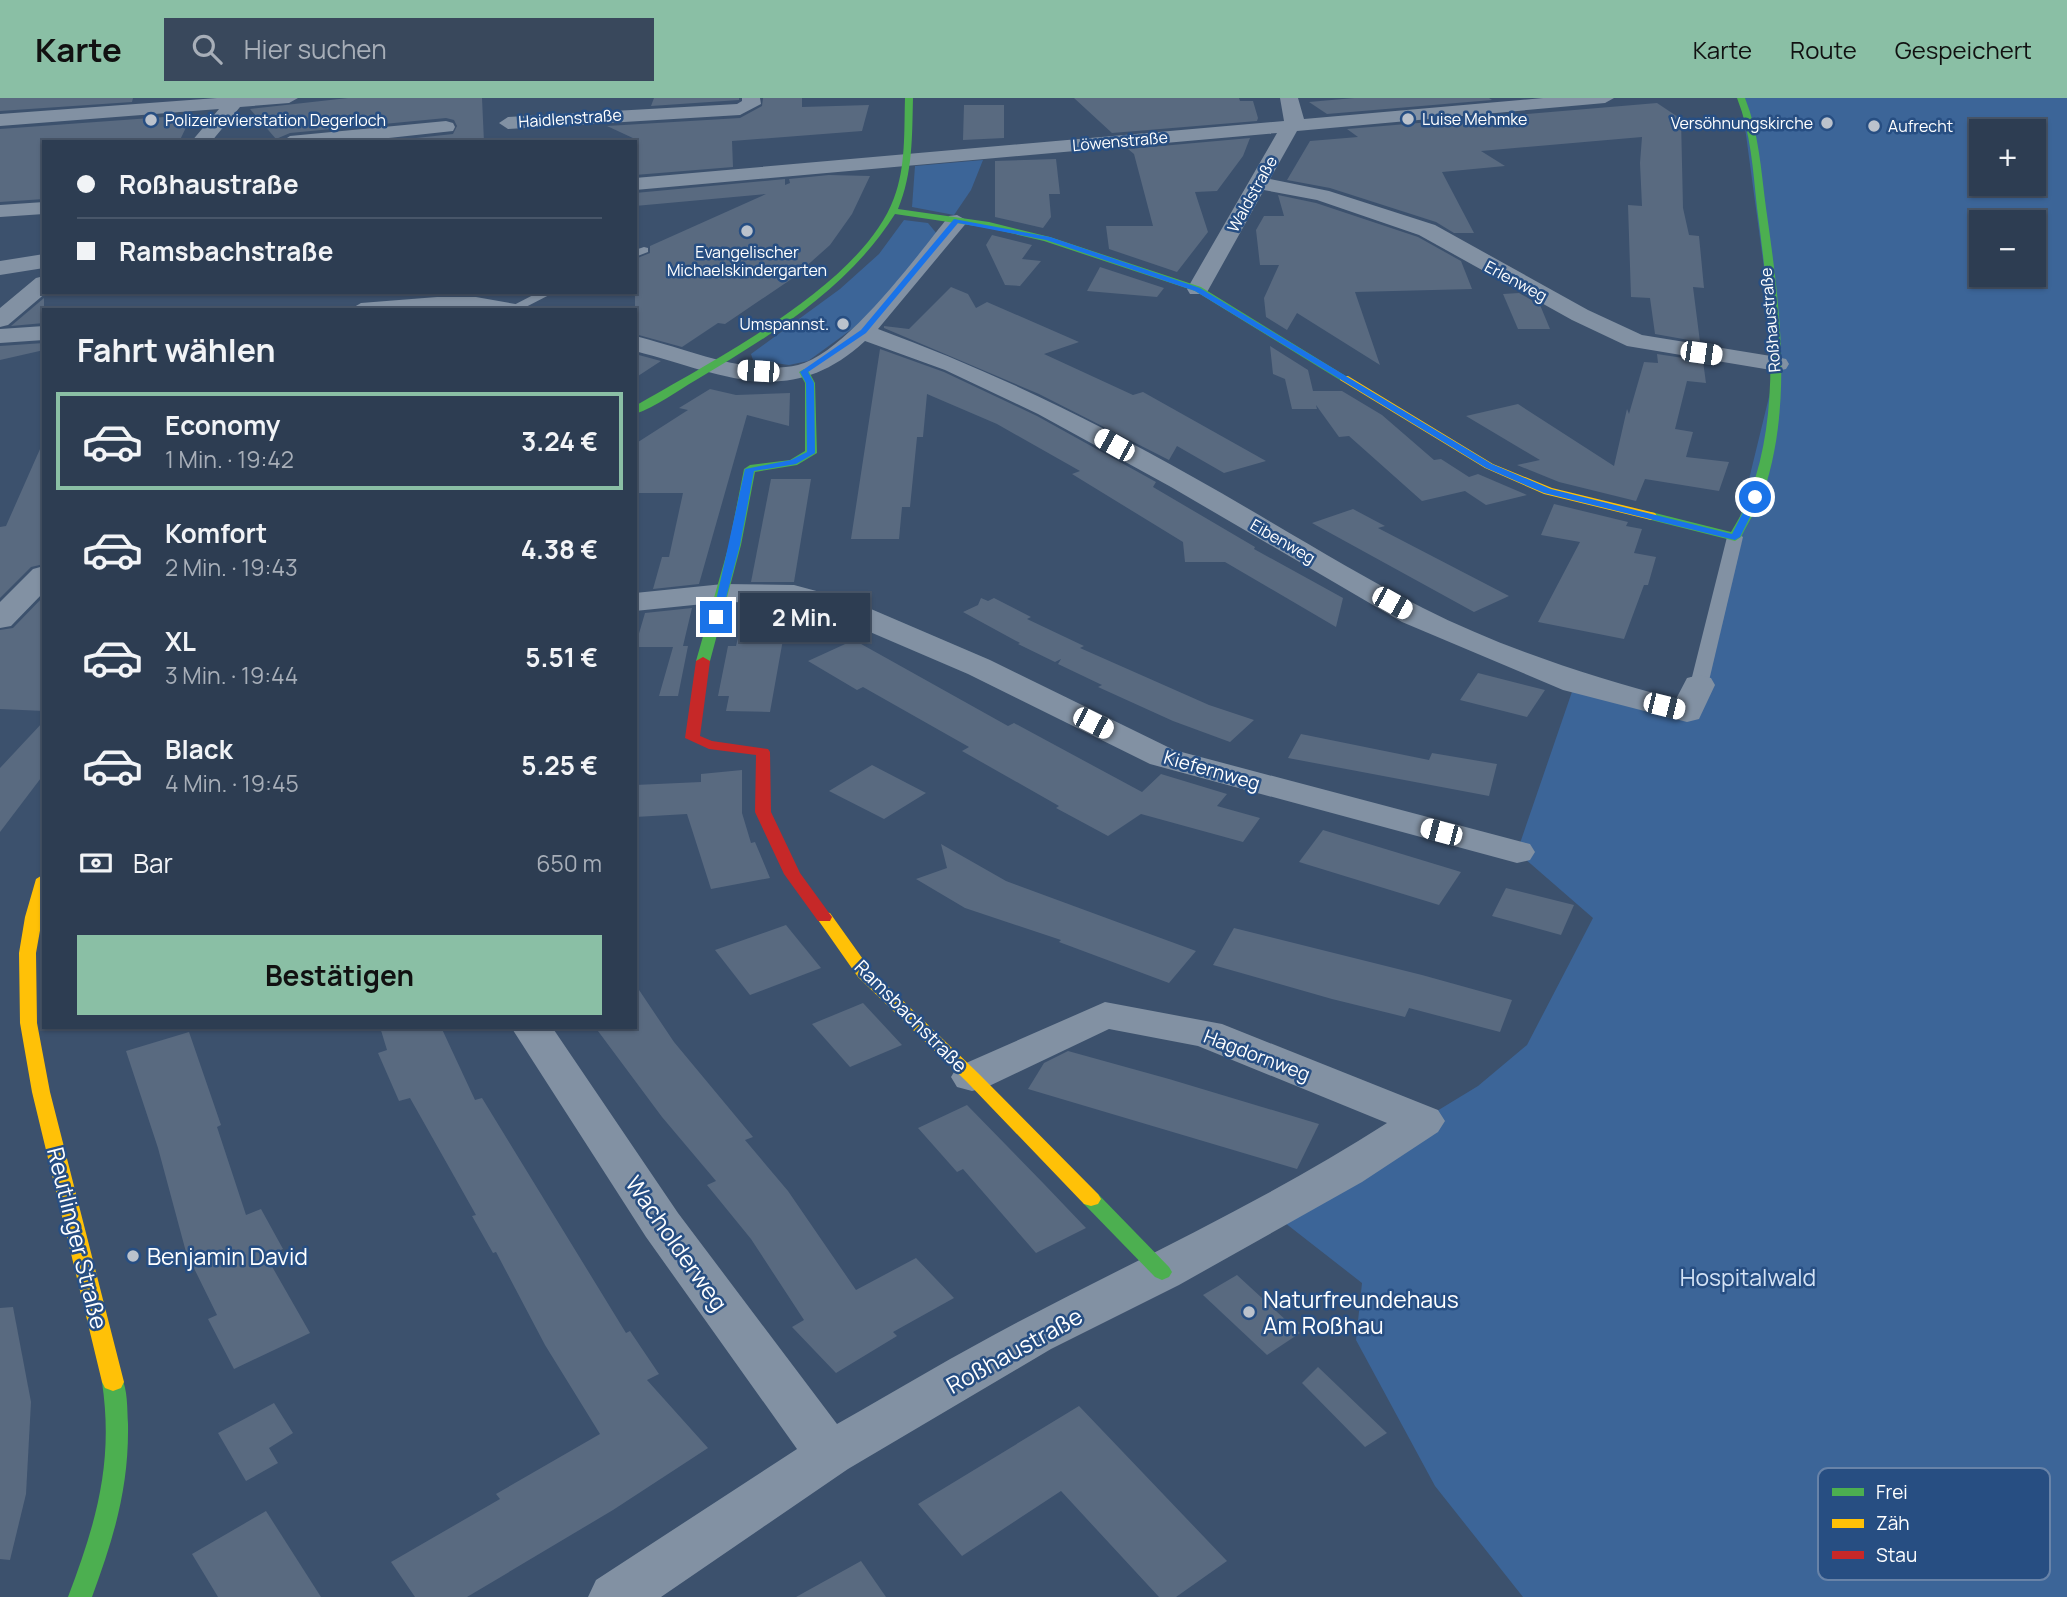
<!DOCTYPE html>
<html lang="de">
<head>
<meta charset="utf-8">
<style>
  :root { --surface:#2d3d52; --page:#39485c; --text:#f1f3f6; --muted:#a7aeb8; --line:#485669; --accent:#8abfa5 }
  body { margin:0; font-family:Manrope,sans-serif; background:var(--page); color:var(--text); height:100vh; display:flex; flex-direction:column; font-size:26px; white-space:nowrap }
  * { box-sizing:border-box; margin:0 }
  p { font-size:23px; color:var(--muted) }
  .icon { flex:none; width:38px; height:38px; fill:none; stroke:currentColor; stroke-width:2; stroke-linecap:round; stroke-linejoin:round }
  .map { position:relative; flex:1; overflow:hidden }
  .drawer { position:absolute; left:42px; top:210px; width:595px; height:721px; display:flex; flex-direction:column; background:var(--surface); border-radius:0px; box-shadow:0 2px 5px #0004,0 0 0 2px var(--line) }
  .drawer>* { flex:none }
  .guide { position:absolute; left:42px; top:42px; width:595px; height:154px; border-radius:0px; box-shadow:0 2px 5px #0004,0 0 0 2px var(--line); display:grid; align-content:center; height:154px; padding:0 35px; background:var(--surface) }
  .controls { position:absolute; left:1969px; top:21px; display:grid; gap:14px }
  .controls a { display:grid; place-items:center; width:77px; height:77px; border-radius:0px; background:var(--surface); box-shadow:0 2px 5px #0004,0 0 0 2px var(--line); font-size:35px }
  .end { position:absolute; width:32px; height:32px; margin:-16px; border:9px solid #1a73e8; background:#fff; box-shadow:0 0 0 4px #fff }
  .from { border-radius:50% }
  .bubble { position:absolute; height:49px; border-radius:0px; background:var(--surface); box-shadow:0 2px 5px #0004,0 0 0 2px var(--line); font-size:23px; font-weight:700; line-height:49px; text-align:center }
  .car { position:absolute; width:21px; height:42px; margin:-21px -10px; border-radius:9px; box-shadow:0 0 5px 2px #0007; background:linear-gradient(#fff 24%,#345 0 40%,#fff 0 76%,#345 0 86%,#fff 0) }
  .guide b { display:flex; align-items:center; gap:24px; height:66px; font-size:26px }
  .guide b+b { border-top:2px solid var(--line) }
  .guide i { width:18px; height:18px; background:var(--text) }
  ul { padding:0; list-style:none }
  li { display:flex; align-items:center; gap:21px; height:98px; margin:0 14px 10px; padding:0 21px; border:4px solid transparent; border-radius:0px }
  li div { flex:1 }
  li b { display:block; font-size:26px }
  li em { font-style:normal; font-weight:700 }
  li.active { border-color:var(--accent) }
  li>.icon { width:63px; height:63px; stroke-width:1.5 }
  h2 { padding:0 35px; font-size:32px; line-height:84px }
  .pay { display:flex; align-items:center; gap:18px; height:77px; padding:0 35px; font-size:26px }
  .pay p { margin-inline-start:auto }
  .button { display:flex; gap:14px; margin-top:auto; padding:14px 35px }
  .button a { flex:1; height:80px; border-radius:0px; background:var(--accent); color:#111; font-size:28px; font-weight:700; line-height:80px; text-align:center }
  header { display:flex; align-items:center; gap:42px; box-sizing:border-box; height:98px; padding:0 35px; background:var(--accent); color:#111 }
  header strong { font-size:33px }
  nav { display:flex; gap:38px; margin-inline-start:auto; font-size:24px }
  .search { width:490px; height:63px; background:var(--page); display:flex; align-items:center; gap:18px; box-sizing:border-box; padding:0 24px; border-radius:0px; color:var(--muted); font-size:26px }
  .map>svg:first-child { display:block }
</style>
</head>
<body>
<header>
<strong>Karte</strong>
<div class="search"><svg class="icon" aria-label="search" viewBox="0 0 24 24"><circle cx="10" cy="10" r="6"/><path d="M15 15l6 6"/></svg>Hier suchen</div>
<nav><a>Karte</a><a>Route</a><a>Gespeichert</a></nav>
</header>
<div class="map">
<svg width="2067" height="1499" viewBox="0 0 2067 1499">
  <rect width="100%" height="100%" fill="#3c516d"/>
  <!-- green -->
  <g fill="#3c6598" fill-rule="evenodd">
    <path d="M1741,0H2067V1499H1523L1435,1388L1356,1242L1362,1185L1271,1114L1478,988L1527,947L1593,820L1517,754L1575,585L1686,614L1699,587L1777,266ZM1981,33H2034V86H1981ZM1981,124H2034V177H1981Z"/>
    <polygon points="983,62 971,92 954,117 912,109 915,68"/>
    <polygon points="904,122 928,125 937,136 887,199 859,226 826,250 808,263 789,267 753,262 751,256 840,191 879,156"/>
  </g>
  <!-- building -->
  <g fill="#596a80">
    <polygon points="0,0 133,0 132,4 0,13"/>
    <polygon points="348,0 482,0 484,44 379,44 453,36 457,28 454,22 446,20 290,35 276,41 250,11"/>
    <polygon points="654,0 739,0 739,2 651,8"/>
    <polygon points="763,0 802,0 802,9 869,7 862,33 732,43 733,69 635,77 635,41 607,28 740,20 762,8"/>
    <polygon points="1074,0 1239,0 1240,3 1253,3 1258,20 1257,23 1112,35"/>
    <polygon points="1354,0 1489,0 1492,2 1327,16 1309,4"/>
    <polygon points="1657,5 1681,21 1683,110 1689,137 1699,138 1704,190 1693,189 1700,244 1655,236 1650,200 1631,199 1628,107 1642,108 1640,65 1642,39 1481,53 1505,68 1442,74 1474,135 1454,135 1436,124 1330,90 1287,82 1310,43 1358,39 1347,31"/>
    <polygon points="964,7 1004,7 1004,40 963,42"/>
    <polygon points="192,17 179,44 44,44 44,101 0,104 0,31"/>
    <polygon points="1250,40 1243,58 1217,93 1195,94 1208,134 1177,174 1109,151 1106,128 1153,128 1134,56 1128,51"/>
    <polygon points="1056,61 1060,96 1049,96 1051,119 1043,130 995,119 995,63"/>
    <polygon points="829,77 870,78 852,116 830,147 793,180 725,226 718,225 682,249 635,236 635,161 650,155 650,148 766,96 635,108 635,95 785,81 785,87 790,85 789,81"/>
    <polygon points="1278,97 1316,105 1418,139 1461,163 1472,191 1355,194 1380,267 1297,215 1287,232 1266,219 1264,200 1279,167 1260,167 1256,132 1264,118 1284,118"/>
    <polygon points="992,137 1032,147 1022,161 1041,163 1020,188 1005,187 986,147"/>
    <polygon points="1100,169 1164,190 1157,199 1087,193"/>
    <polygon points="951,189 968,196 976,210 987,204 1079,244 1044,256 1133,297 1143,294 1266,363 1224,375 1177,348 1169,362 1039,296 884,230 884,228 909,231"/>
    <polygon points="1519,195 1540,207 1550,231 1518,231 1503,196"/>
    <polygon points="44,200 44,225 11,228"/>
    <polygon points="44,245 44,252 0,262 0,248"/>
    <polygon points="1270,248 1308,272 1313,293 1342,293 1382,317 1434,362 1441,361 1469,379 1478,376 1527,397 1486,407 1465,393 1422,403 1349,338 1339,339 1316,307 1317,311 1292,311 1285,281 1273,276"/>
    <polygon points="880,251 944,274 1037,318 1156,384 1153,389 1255,449 1254,451 1343,500 1336,529 1225,464 1185,464 1183,444 1072,376 1080,373 997,326 927,296 923,339 917,339 910,409 902,409 899,441 851,441"/>
    <polygon points="635,256 661,263 635,280"/>
    <polygon points="1657,256 1703,263 1706,285 1687,283 1675,331 1693,334 1686,359 1729,364 1719,393 1645,381 1636,403 1559,384 1517,367 1540,362 1466,318 1518,306 1614,368 1627,311 1629,316 1644,264 1658,265"/>
    <polygon points="710,291 736,297 790,295 789,328 747,317 699,486 653,491 662,459 669,459 683,395 635,395 635,346 688,312 679,310"/>
    <polygon points="44,342 44,466 31,469 0,500 0,429 6,428"/>
    <polygon points="771,381 811,381 794,484 751,484"/>
    <polygon points="1554,406 1628,424 1626,428 1642,431 1634,455 1656,459 1648,487 1644,487 1624,541 1538,524 1580,444 1541,437"/>
    <polygon points="1353,411 1385,428 1378,430 1509,498 1474,514 1312,425"/>
    <polygon points="44,498 44,613 0,611 0,532 13,530"/>
    <polygon points="981,500 988,503 994,500 1031,519 1027,521 1084,548 1080,550 1209,607 1254,622 1230,644 1173,623 1098,589 1102,587 1058,566 1061,561 1055,564 1018,546 1020,545 963,514 978,507"/>
    <polygon points="746,507 789,508 770,614 726,613 729,598 718,598 728,548 736,548"/>
    <polygon points="692,510 683,548 688,548 678,598 659,598 673,549 635,549 645,515"/>
    <polygon points="854,542 1008,628 1014,625 1142,694 1161,676 1227,696 1217,708 1260,720 1243,744 1141,716 1108,738 1056,710 1059,708 962,653 969,649 863,589 857,592 808,563"/>
    <polygon points="1478,575 1545,592 1527,619 1460,602"/>
    <polygon points="44,623 44,676 0,734 0,670"/>
    <polygon points="1301,636 1429,662 1432,655 1497,666 1489,698 1288,660"/>
    <polygon points="872,667 926,695 884,721 829,693"/>
    <polygon points="742,672 742,715 751,745 755,744 770,780 711,791 687,716 635,719 635,687 701,684 701,676"/>
    <polygon points="1323,732 1461,774 1439,807 1299,764"/>
    <polygon points="941,746 1006,783 1196,853 1169,885 1059,844 1061,842 965,810 916,781 947,770"/>
    <polygon points="1506,790 1574,807 1561,837 1492,818"/>
    <polygon points="786,827 821,870 750,897 715,852"/>
    <polygon points="1234,830 1422,877 1512,902 1500,934 1409,910 1405,919 1332,901 1213,867"/>
    <polygon points="635,886 674,944 753,1039 745,1042 788,1093 856,1192 916,1160 954,1200 893,1234 897,1238 836,1275 792,1229 804,1222 751,1141 707,1087 716,1083 662,1019 595,929 635,929"/>
    <polygon points="863,905 902,947 850,969 812,926"/>
    <polygon points="380,929 441,929 475,1002 482,1000 626,1235 630,1233 659,1276 647,1282 708,1350 613,1412 467,1499 415,1499 391,1464 500,1401 496,1396 600,1336 545,1247 496,1154 493,1155 472,1118 476,1117 410,1000 399,1003 378,955 387,952"/>
    <polygon points="189,934 221,1027 217,1029 246,1117 261,1111 283,1151 266,1158 310,1235 234,1271 208,1221 217,1217 186,1154 158,1050 126,953"/>
    <polygon points="1068,953 1169,981 1319,1026 1297,1071 1028,991 1044,965"/>
    <polygon points="967,1007 1044,1086 1086,1130 1036,1155 963,1071 957,1074 918,1030"/>
    <polygon points="1237,1177 1300,1235 1267,1257 1203,1197"/>
    <polygon points="13,1209 31,1304 26,1396 10,1462 0,1461 0,1210"/>
    <polygon points="1318,1269 1387,1335 1365,1349 1302,1285"/>
    <polygon points="274,1305 293,1335 269,1350 278,1365 246,1383 218,1335"/>
    <polygon points="1079,1308 1227,1463 1176,1499 1159,1499 1061,1393 962,1458 918,1406"/>
    <polygon points="266,1413 321,1499 218,1499 192,1456"/>
    <polygon points="861,1463 886,1499 796,1499"/>
  </g>
  <g fill="none" stroke-linecap="round" stroke-linejoin="round">
    <!-- lane -->
    <g fill="#8291a3" fill-rule="evenodd">
      <polygon points="644,149 648,150 648,154 635,159 635,152"/>
      <polygon points="539,194 555,194 520,212 506,211"/>
      <polygon points="1735,434 1743,439 1708,587 1699,592 1693,591 1690,587 1727,439"/>
    </g>
    <!-- street -->
    <g fill="#8291a3" fill-rule="evenodd">
      <polygon points="217,0 298,0 289,5 240,9 211,44 191,44 219,11 0,28 0,16"/>
      <polygon points="742,0 760,0 761,6 740,17 508,31 499,25 508,19 737,6 742,3"/>
      <polygon points="1280,0 1298,0 1304,21 1543,0 1614,0 1605,5 1297,33 1270,81 1329,93 1435,127 1588,212 1642,237 1777,259 1786,261 1789,266 1786,271 1777,273 1627,248 1572,222 1419,137 1317,102 1264,92 1206,196 1190,196 1187,191 1277,35 635,92 635,80 1284,23"/>
      <polygon points="446,23 453,25 455,29 453,33 352,44 281,44 290,38"/>
      <polygon points="44,104 44,116 0,119 0,107"/>
      <path d="M957,117L968,123L878,231C987,271 1091,321 1193,379C1270,422 1345,470 1423,510C1502,550 1591,579 1676,601L1687,580L1699,577L1711,580L1715,587L1699,621L1687,624L1563,592L1402,524L1171,389L1038,316L945,272L865,243C789,313 723,276 635,253V238C682,249 749,279 798,267C846,255 917,158 949,118Z"/>
      <polygon points="44,156 44,170 0,177 0,163"/>
      <polygon points="44,178 44,194 47,194 8,227 0,229 0,210 36,180"/>
      <polygon points="437,199 476,199 521,207 525,212 349,212 361,205"/>
      <polygon points="44,228 44,242 0,245 0,231"/>
      <polygon points="44,468 44,494 11,528 0,530 0,504 33,471"/>
      <polygon points="723,486 794,487 850,502 990,562 1174,652 1530,746 1535,754 1530,762 1517,765 1150,666 968,576 828,516 792,505 723,504 635,513 635,495"/>
      <path d="M1105,904L1222,926L1438,1012L1445,1023L1438,1034L1362,1084L1179,1187L1051,1251L848,1371L661,1499H588L596,1482L797,1351L646,1139L511,929H552L678,1115L837,1326C897,1292 957,1256 1018,1224C1142,1159 1269,1101 1387,1025L1198,948L1109,931L987,989L972,993L957,989L951,979L957,969Z"/>
    </g>
    <!-- fast -->
    <g fill="#4caf50" fill-rule="evenodd">
      <path d="M905,0H913C912,38 913,75 898,111L989,124L1050,139L1201,189L1349,280L1340,282L1195,193L1044,143L989,130L895,116C848,191 770,238 696,282C677,293 656,309 635,316V308C712,263 862,187 894,100C906,69 904,33 905,0Z"/>
      <path d="M1737,0H1745C1759,35 1761,72 1766,110C1779,201 1794,306 1763,396C1757,411 1748,425 1741,439L1735,443L1647,421L1645,418L1651,414L1731,434C1738,422 1746,409 1750,396C1783,307 1769,202 1757,110C1753,72 1751,35 1737,0Z"/>
      <polygon points="804,271 808,272 815,285 817,355 797,367 755,374 741,447 710,563 708,566 698,566 696,563 729,447 744,371 750,367 790,362 805,353 805,285 799,274"/>
      <polygon points="1091,1094 1098,1096 1169,1169 1172,1174 1169,1179 1162,1182 1155,1179 1084,1106 1081,1101 1084,1096"/>
      <path d="M113,1275L121,1278C128,1292 127,1310 128,1326C129,1390 114,1439 92,1499H68C96,1425 114,1365 102,1284L105,1278Z"/>
    </g>
    <!-- slow -->
    <g fill="#ffc107" fill-rule="evenodd">
      <polygon points="1340,278 1348,278 1493,366 1552,390 1655,415 1657,418 1651,422 1544,396 1485,370 1340,282"/>
      <polygon points="44,776 44,810 36,855 37,925 50,994 124,1284 121,1290 113,1293 105,1290 102,1284 32,994 20,925 19,855 25,819 36,781"/>
      <polygon points="824,814 830,815 870,871 978,975 1098,1096 1101,1101 1098,1106 1091,1108 1084,1106 966,983 858,879 816,819"/>
    </g>
    <!-- jam -->
    <polygon fill="#c62828" fill-rule="evenodd" points="703,559 710,563 700,638 712,643 768,651 770,654 771,714 800,775 832,819 830,823 818,823 784,776 755,714 756,657 709,651 685,640 696,563"/>
  </g>
  <!-- route -->
  <polygon fill="#1a73e8" points="954,121 1050,139 1200,190 1492,366 1551,391 1732,436 1752,397 1760,399 1740,439 1735,442 1544,395 1486,370 1195,193 1046,142 958,125 866,235 808,274 814,285 815,355 796,366 754,373 740,447 721,519 712,521 745,371 791,362 807,354 806,285 800,274 861,232"/>
  <!-- markers -->
  <g fill="#bbc2cc" stroke="#274e82" stroke-width="2.5">
    <circle cx="1408" cy="21" r="7"/>
    <circle cx="151" cy="22" r="7"/>
    <circle cx="1827" cy="25" r="7"/>
    <circle cx="1874" cy="28" r="7"/>
    <circle cx="747" cy="133" r="7"/>
    <circle cx="843" cy="226" r="7"/>
    <circle cx="133" cy="1158" r="7"/>
    <circle cx="1249" cy="1214" r="7"/>
  </g>
  <g text-anchor="middle" dominant-baseline="central" stroke-width="5" stroke-linejoin="round" paint-order="stroke">
    <!-- far-street labels -->
    <g font-size="16" fill="#fff" stroke="#274e82">
      <text transform="translate(570 20) rotate(-4)">Haidlenstraße</text>
      <text transform="translate(1120 43) rotate(-5)">Löwenstraße</text>
      <text transform="translate(1252 96) rotate(-61)">Waldstraße</text>
      <text transform="translate(1516 183) rotate(28)">Erlenweg</text>
      <text transform="translate(1770 222) rotate(-95)">Roßhaustraße</text>
      <text transform="translate(1283 443) rotate(30)">Eibenweg</text>
    </g>
    <!-- far-poi labels -->
    <g font-size="16" fill="#fff" stroke="#274e82" text-anchor="start">
      <text x="1422" y="21">Luise Mehmke</text>
      <text x="165" y="22">Polizeirevierstation Degerloch</text>
      <text x="1813" y="25" text-anchor="end">Versöhnungskirche</text>
      <text x="1888" y="28">Aufrecht</text>
      <text x="747" y="154" text-anchor="middle">Evangelischer<tspan x="747" dy="18">Michaelskindergarten</tspan></text>
      <text x="829" y="226" text-anchor="end">Umspannst.</text>
    </g>
    <!-- street labels -->
    <g font-size="19" fill="#fff" stroke="#274e82">
      <text transform="translate(1212 672) rotate(16)">Kiefernweg</text>
      <text transform="translate(911 918) rotate(45)">Ramsbachstraße</text>
      <text transform="translate(1257 957) rotate(21)">Hagdornweg</text>
    </g>
    <!-- near-street labels -->
    <g font-size="23" fill="#fff" stroke="#274e82">
      <text transform="translate(78 1140) rotate(76)">Reutlinger Straße</text>
      <text transform="translate(677 1145) rotate(55)">Wacholderweg</text>
      <text transform="translate(1014 1252) rotate(-29)">Roßhaustraße</text>
    </g>
    <!-- near-poi labels -->
    <g font-size="23" fill="#fff" stroke="#274e82" text-anchor="start">
      <text x="147" y="1158">Benjamin David</text>
      <text x="1263" y="1201">Naturfreundehaus<tspan x="1263" dy="26">Am Roßhau</tspan></text>
    </g>
    <!-- near-park labels -->
    <g font-size="23" fill="#d3e2f5" stroke="#274e82">
      <text x="1748" y="1179">Hospitalwald</text>
    </g>
  </g>
  <!-- legend -->
  <rect x="1818" y="1370" width="232" height="112" rx="10" fill="#274e82" stroke="#6883a8" stroke-width="2"/>
  <rect x="1832" y="1390" width="32" height="8" fill="#4caf50"/>
  <rect x="1832" y="1421" width="32" height="9" fill="#ffc107"/>
  <rect x="1832" y="1453" width="32" height="8" fill="#c62828"/>
  <g font-size="19" fill="#fff">
    <text x="1876" y="1401">Frei</text>
    <text x="1876" y="1432">Zäh</text>
    <text x="1876" y="1464">Stau</text>
  </g>
</svg>
<div class="controls">
<a>+</a>
<a>−</a>
</div>
<i class="end from" style="left:1755px;top:399px"></i>
<i class="end" style="left:716px;top:519px"></i>
<div class="bubble" style="left:740px;top:495px;width:130px">2 Min.</div>
<i class="car" style="left:1701px;top:255px;rotate:98deg"></i>
<i class="car" style="left:758px;top:273px;rotate:274deg"></i>
<i class="car" style="left:1114px;top:347px;rotate:299deg"></i>
<i class="car" style="left:1392px;top:505px;rotate:119deg"></i>
<i class="car" style="left:1664px;top:608px;rotate:104deg"></i>
<i class="car" style="left:1093px;top:625px;rotate:117deg"></i>
<i class="car" style="left:1441px;top:734px;rotate:285deg"></i>
<div class="guide">
<b><i class="from"></i>Roßhaustraße</b>
<b><i></i>Ramsbachstraße</b>
</div>
<section class="drawer">
<h2>Fahrt wählen</h2>
<ul>
<li class="active"><svg class="icon" aria-label="car" viewBox="0 0 24 24"><path d="M5 17H2v-5l4-1 3-4h7l3 4 3 1v5h-3M9 17h6M6 11h13"/><circle cx="7" cy="17" r="2"/><circle cx="17" cy="17" r="2"/></svg><div><b>Economy</b><p>1 Min. · 19:42</p></div><em>3.24 €</em></li>
<li><svg class="icon" aria-label="car" viewBox="0 0 24 24"><path d="M5 17H2v-5l4-1 3-4h7l3 4 3 1v5h-3M9 17h6M6 11h13"/><circle cx="7" cy="17" r="2"/><circle cx="17" cy="17" r="2"/></svg><div><b>Komfort</b><p>2 Min. · 19:43</p></div><em>4.38 €</em></li>
<li><svg class="icon" aria-label="car" viewBox="0 0 24 24"><path d="M5 17H2v-5l4-1 3-4h7l3 4 3 1v5h-3M9 17h6M6 11h13"/><circle cx="7" cy="17" r="2"/><circle cx="17" cy="17" r="2"/></svg><div><b>XL</b><p>3 Min. · 19:44</p></div><em>5.51 €</em></li>
<li><svg class="icon" aria-label="car" viewBox="0 0 24 24"><path d="M5 17H2v-5l4-1 3-4h7l3 4 3 1v5h-3M9 17h6M6 11h13"/><circle cx="7" cy="17" r="2"/><circle cx="17" cy="17" r="2"/></svg><div><b>Black</b><p>4 Min. · 19:45</p></div><em>5.25 €</em></li>
</ul>
<div class="pay"><svg class="icon" aria-label="cash" viewBox="0 0 24 24"><path d="M3 7h18v10H3z"/><circle cx="12" cy="12" r="2"/></svg>Bar<p>650 m</p></div>
<div class="button"><a>Bestätigen</a></div>
</section>
</div>
</body>
</html>
